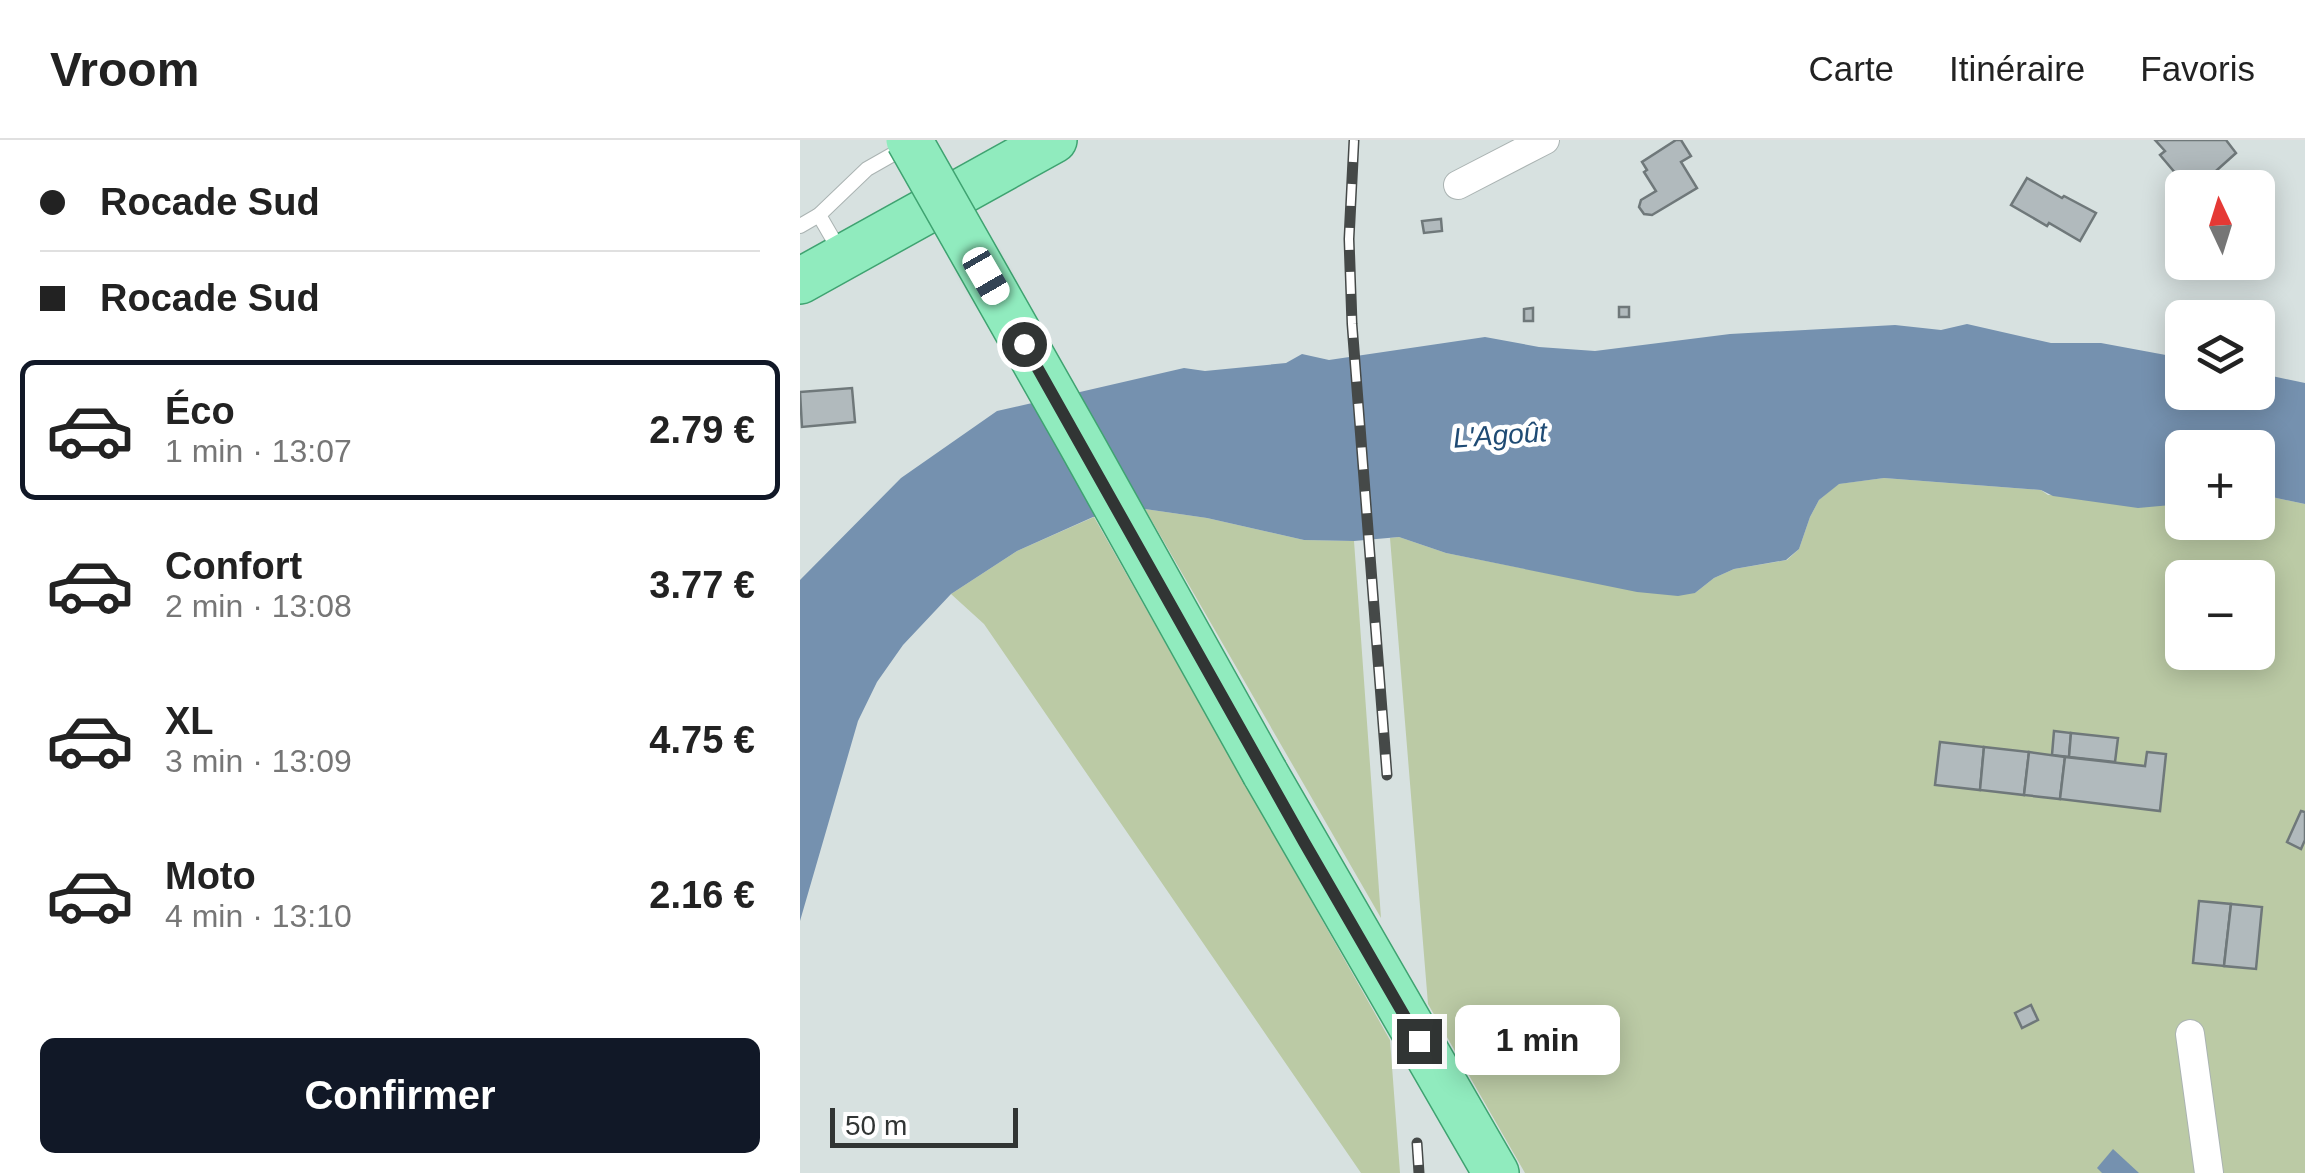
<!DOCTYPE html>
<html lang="fr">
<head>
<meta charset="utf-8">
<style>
  :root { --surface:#fff; --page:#f6f6f6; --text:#222; --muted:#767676; --line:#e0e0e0; --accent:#111827 }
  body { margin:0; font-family:Helvetica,sans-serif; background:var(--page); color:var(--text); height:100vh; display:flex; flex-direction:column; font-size:38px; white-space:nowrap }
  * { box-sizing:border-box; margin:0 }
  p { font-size:32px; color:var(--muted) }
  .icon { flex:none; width:55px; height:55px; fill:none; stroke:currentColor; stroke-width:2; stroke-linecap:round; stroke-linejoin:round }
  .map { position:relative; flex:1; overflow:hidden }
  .panel { display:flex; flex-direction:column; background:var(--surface); width:800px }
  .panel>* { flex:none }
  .hud { display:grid; align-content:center; height:220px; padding:0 40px; background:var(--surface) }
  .needle { width:65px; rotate:356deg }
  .controls { position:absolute; left:1365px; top:30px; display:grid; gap:20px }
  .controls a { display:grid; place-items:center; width:110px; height:110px; border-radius:15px; background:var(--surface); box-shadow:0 5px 25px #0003; font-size:50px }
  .scale { position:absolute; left:30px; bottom:25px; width:188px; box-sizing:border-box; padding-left:10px; border:5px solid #313534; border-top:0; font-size:28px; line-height:35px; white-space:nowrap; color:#313534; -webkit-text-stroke:8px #fff; paint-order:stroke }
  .end { position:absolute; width:45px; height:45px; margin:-22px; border:12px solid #313534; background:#fff; box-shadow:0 0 0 5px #fff }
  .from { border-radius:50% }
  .bubble { position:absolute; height:70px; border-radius:15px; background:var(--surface); box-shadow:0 5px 25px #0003; font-size:32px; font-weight:600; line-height:70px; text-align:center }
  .car { position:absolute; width:30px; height:60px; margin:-30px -15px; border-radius:12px; box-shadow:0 0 8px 2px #0007; background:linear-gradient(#fff 24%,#345 0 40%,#fff 0 76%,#345 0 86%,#fff 0) }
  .hud b { display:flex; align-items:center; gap:35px; height:95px; font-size:38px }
  .hud b+b { border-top:2px solid var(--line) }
  .hud i { width:25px; height:25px; background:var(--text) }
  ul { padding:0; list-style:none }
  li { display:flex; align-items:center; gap:30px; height:140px; margin:0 20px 15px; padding:0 20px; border:5px solid transparent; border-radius:15px }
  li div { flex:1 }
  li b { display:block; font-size:38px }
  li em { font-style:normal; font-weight:600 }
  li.active { border-color:var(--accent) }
  li>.icon { width:90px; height:90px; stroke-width:1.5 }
  .button { display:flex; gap:20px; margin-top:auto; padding:20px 40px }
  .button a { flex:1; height:115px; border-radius:15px; background:var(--accent); color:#fff; font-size:40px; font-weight:600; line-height:115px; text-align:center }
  header { display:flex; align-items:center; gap:60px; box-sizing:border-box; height:140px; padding:0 50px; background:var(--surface); border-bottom:2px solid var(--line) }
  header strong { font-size:48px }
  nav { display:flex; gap:55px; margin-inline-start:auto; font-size:35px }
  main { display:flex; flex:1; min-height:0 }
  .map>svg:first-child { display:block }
</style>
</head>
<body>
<header>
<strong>Vroom</strong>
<nav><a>Carte</a><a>Itinéraire</a><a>Favoris</a></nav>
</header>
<main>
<section class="panel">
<div class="hud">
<b><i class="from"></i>Rocade Sud</b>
<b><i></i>Rocade Sud</b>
</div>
<ul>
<li class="active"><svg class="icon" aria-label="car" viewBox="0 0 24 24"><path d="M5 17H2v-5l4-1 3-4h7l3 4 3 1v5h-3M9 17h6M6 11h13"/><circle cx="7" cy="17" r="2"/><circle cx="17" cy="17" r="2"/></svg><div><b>Éco</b><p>1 min · 13:07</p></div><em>2.79 €</em></li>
<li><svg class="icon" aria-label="car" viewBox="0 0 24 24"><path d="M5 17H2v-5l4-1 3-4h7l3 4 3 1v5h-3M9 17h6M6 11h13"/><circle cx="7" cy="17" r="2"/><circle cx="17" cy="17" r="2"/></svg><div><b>Confort</b><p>2 min · 13:08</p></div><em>3.77 €</em></li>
<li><svg class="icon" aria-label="car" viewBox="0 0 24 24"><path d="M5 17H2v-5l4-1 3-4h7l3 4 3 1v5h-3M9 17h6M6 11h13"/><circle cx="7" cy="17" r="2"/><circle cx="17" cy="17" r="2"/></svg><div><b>XL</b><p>3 min · 13:09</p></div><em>4.75 €</em></li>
<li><svg class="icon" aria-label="car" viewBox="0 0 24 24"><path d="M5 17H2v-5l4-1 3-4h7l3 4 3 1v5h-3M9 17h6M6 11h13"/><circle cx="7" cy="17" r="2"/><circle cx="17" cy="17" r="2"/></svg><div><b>Moto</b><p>4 min · 13:10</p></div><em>2.16 €</em></li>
</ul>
<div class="button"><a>Confirmer</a></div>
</section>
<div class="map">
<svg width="1505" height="1033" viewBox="0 0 1505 1033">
  <rect width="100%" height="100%" fill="#d7e1e0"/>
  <!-- green -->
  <g fill="#bbcaa5" fill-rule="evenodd">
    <path d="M1084,338L1241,350L1248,355L1382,351V382H1458V354L1505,364V1033H725L628,864L590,398L599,397L646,413L837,451L895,453L914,438L934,429L987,420L999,409L1010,377L1019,360L1038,344ZM1382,438H1458V512H1382Z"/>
    <polygon points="345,369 407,378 504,400 554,401 581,778"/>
    <polygon points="294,377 590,900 600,1033 561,1033 184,484 151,454 217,411"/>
  </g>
  <!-- water -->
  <g fill="#7591af">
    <polygon points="1167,184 1251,203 1301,203 1382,218 1382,252 1458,252 1458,233 1505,243 1505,364 1458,354 1458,308 1382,308 1382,351 1371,365 1338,368 1253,356 1241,350 1084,338 1039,344 1019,360 1010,377 999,409 986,420 934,429 914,438 895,453 878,456 837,452 646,413 599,397 554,401 504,400 407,378 345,369 293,377 217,411 151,454 103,505 77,542 58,581 0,781 0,440 101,338 197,271 384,228 405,231 486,223 502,214 529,220 685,197 739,207 795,211 930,194 1095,185 1141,190"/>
    <polygon points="1313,1009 1339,1033 1302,1033 1297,1028"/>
  </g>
  <!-- building -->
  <g fill="#b1babd" stroke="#6f787a" stroke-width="2.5">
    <polygon points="876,0 881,0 891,16 881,22 897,48 852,75 844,74 839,67 841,60 856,51 844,32 847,30 842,22"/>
    <polygon points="1355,0 1426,0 1436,13 1397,48 1388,48 1360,15 1365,11"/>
    <polygon points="1227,38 1262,58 1264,56 1296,73 1280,101 1249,83 1247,86 1211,65"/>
    <polygon points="641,79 642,91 624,93 622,81"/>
    <rect x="819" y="167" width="10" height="10"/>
    <polygon points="733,168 733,181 724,181 724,169"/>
    <polygon points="52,248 55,282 2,287 0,252"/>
    <polygon points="1254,591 1271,593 1269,617 1252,615"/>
    <polygon points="1271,593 1318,598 1315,622 1269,617"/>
    <polygon points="1140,602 1184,607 1180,650 1135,645"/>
    <polygon points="1184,607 1229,612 1224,655 1180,650"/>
    <polygon points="1229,612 1265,617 1260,659 1224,655"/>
    <polygon points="1347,612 1366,614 1360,671 1260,659 1265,617 1345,626"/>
    <polygon points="1501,671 1505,672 1505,700 1501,709 1487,702"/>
    <polygon points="1399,761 1431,764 1424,826 1393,823"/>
    <polygon points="1431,764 1462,767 1456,829 1424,826"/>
    <polygon points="1231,865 1238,880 1222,888 1215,873"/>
  </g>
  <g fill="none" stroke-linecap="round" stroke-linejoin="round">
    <defs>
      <g id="lane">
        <polyline points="19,75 41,113"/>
        <polyline points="0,86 19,75 67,29 104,8"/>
      </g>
      <g id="street">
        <polyline points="658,45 745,0"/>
        <polyline points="1390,894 1409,1033"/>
      </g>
      <g id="primary">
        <polyline points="0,141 254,0"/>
        <polyline points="465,633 696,1033"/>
      </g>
    </defs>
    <!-- lane casing -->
    <use href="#lane" stroke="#aab3b2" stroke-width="16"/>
    <!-- street casing -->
    <use href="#street" stroke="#aab3b2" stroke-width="30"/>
    <!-- primary casing -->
    <use href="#primary" stroke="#3fa371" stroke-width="48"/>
    <!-- lane -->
    <use href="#lane" stroke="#fff" stroke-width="14"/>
    <!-- street -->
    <use href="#street" stroke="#fff" stroke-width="28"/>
    <!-- primary -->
    <use href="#primary" stroke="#90ebbe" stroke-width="45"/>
    <defs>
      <g id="rail">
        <polyline points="554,0 549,99 552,184 587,635"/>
        <polyline points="617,1003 619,1033"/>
      </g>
    </defs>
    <!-- rail casing -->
    <use href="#rail" stroke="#454948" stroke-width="11"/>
    <!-- rail -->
    <use href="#rail" stroke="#fff" stroke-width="8" stroke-dasharray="22" stroke-linecap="butt"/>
    <defs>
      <polyline id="primary-bridge" points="109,0 282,305 465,633"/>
    </defs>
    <!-- primary-bridge casing -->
    <use href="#primary-bridge" stroke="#3fa371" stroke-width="48" stroke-linecap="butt"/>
    <!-- primary-bridge -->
    <use href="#primary-bridge" stroke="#90ebbe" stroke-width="45"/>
  </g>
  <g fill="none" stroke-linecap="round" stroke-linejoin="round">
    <!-- route -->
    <polyline stroke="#313534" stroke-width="12" points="224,204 504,702 619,901"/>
  </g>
  <g text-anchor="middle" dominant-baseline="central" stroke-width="9" stroke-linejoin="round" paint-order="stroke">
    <!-- water labels -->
    <g font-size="28" font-style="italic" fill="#1f4b74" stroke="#fff">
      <text transform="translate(700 295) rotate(-4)">L'Agoût</text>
    </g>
  </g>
</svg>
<div class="controls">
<a><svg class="needle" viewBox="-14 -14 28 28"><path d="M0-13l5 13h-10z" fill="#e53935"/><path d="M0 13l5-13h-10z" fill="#767676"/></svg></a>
<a><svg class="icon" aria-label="layers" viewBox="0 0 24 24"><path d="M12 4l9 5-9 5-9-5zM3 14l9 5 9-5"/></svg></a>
<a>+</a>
<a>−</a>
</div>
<div class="scale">50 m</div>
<i class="end from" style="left:224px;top:204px"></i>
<i class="end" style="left:619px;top:901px"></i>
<div class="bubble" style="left:655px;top:865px;width:165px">1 min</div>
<i class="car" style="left:186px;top:136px;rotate:150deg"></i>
</div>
</main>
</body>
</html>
